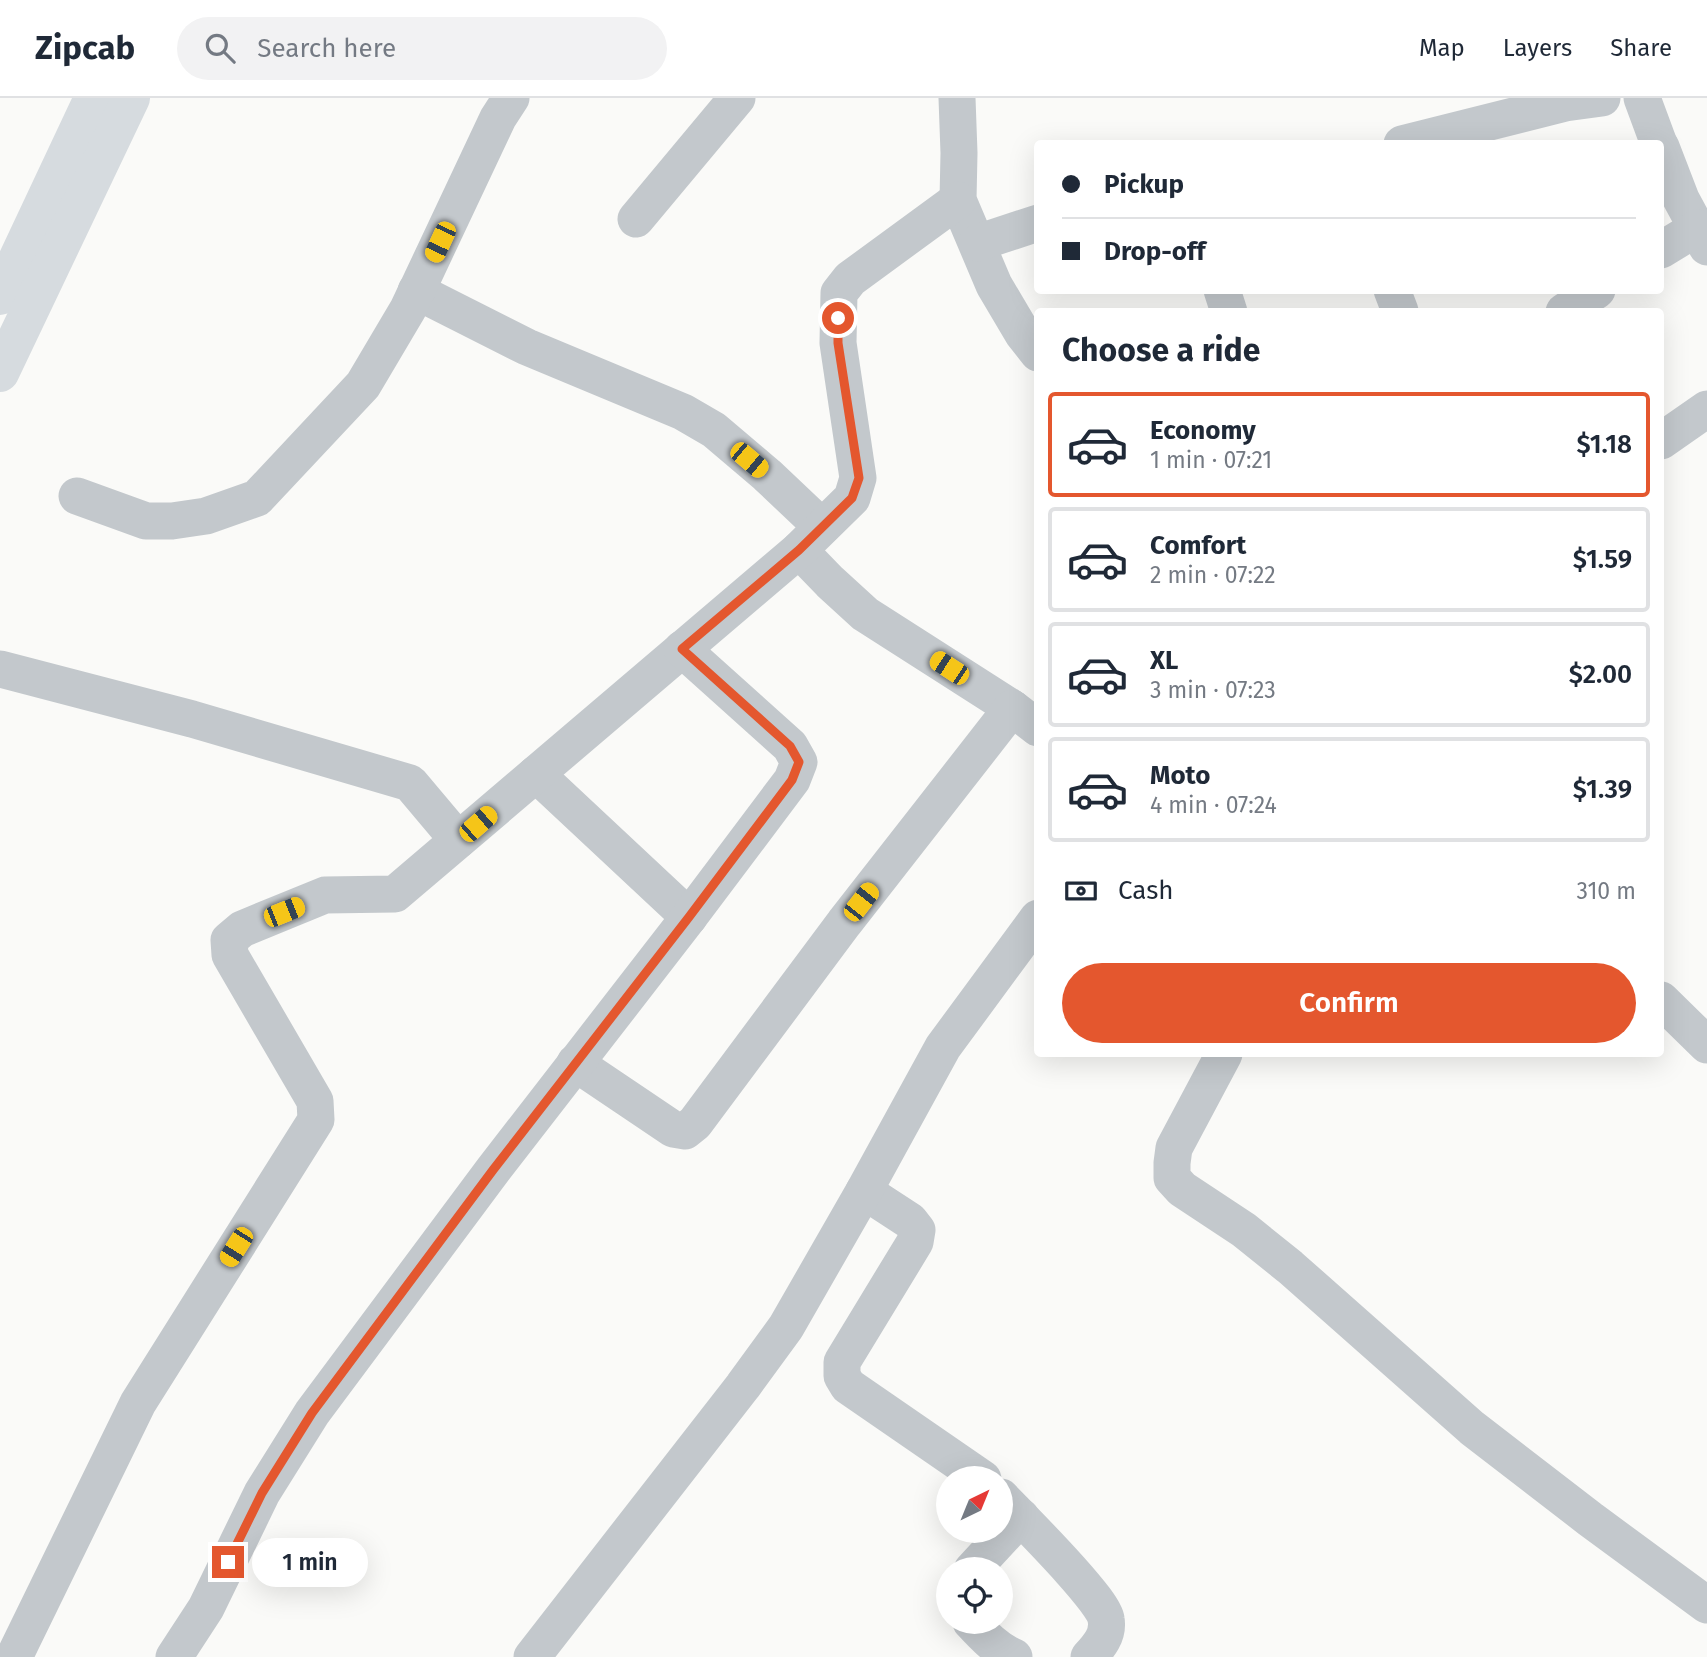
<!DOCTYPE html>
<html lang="en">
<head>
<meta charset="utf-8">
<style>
  :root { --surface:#fff; --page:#f2f2f3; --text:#1f2937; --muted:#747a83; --line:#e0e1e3; --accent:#e4572e }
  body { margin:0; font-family:"Fira Sans",sans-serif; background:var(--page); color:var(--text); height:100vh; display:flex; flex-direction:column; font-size:26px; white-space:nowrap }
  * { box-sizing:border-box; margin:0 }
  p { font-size:23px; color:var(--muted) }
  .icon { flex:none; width:38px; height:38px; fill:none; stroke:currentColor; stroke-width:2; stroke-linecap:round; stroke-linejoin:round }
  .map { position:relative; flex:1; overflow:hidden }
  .drawer { position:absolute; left:1034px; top:210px; width:630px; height:749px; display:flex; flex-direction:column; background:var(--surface); border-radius:7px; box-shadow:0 7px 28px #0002 }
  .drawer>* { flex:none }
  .hud { position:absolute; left:1034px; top:42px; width:630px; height:154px; border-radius:7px; box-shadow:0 7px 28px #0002; display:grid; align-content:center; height:154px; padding:0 28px; background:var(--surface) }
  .needle { width:46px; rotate:43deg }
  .buttons { position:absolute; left:936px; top:1368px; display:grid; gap:14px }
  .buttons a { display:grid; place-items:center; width:77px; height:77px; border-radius:50%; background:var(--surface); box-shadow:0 7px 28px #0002; font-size:35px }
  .end { position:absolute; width:32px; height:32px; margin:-16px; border:9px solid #e4572e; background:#fff; box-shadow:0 0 0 4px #fff }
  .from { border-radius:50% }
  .bubble { position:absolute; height:49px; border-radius:24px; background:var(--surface); box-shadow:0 7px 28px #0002; font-size:23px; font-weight:600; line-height:49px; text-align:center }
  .car { position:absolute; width:21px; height:42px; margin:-21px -10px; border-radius:9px; box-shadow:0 0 5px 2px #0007; background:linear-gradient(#f5c518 24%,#345 0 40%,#f5c518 0 76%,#345 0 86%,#f5c518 0) }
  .hud b { display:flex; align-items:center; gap:24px; height:66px; font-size:26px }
  .hud b+b { border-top:2px solid var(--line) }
  .hud i { width:18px; height:18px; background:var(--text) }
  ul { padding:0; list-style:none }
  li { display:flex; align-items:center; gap:21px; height:105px; margin:0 14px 10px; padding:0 14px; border:4px solid var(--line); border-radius:7px }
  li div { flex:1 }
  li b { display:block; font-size:26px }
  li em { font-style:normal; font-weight:600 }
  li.current { border-color:var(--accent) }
  li>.icon { width:63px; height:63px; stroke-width:1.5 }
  h2 { padding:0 28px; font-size:32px; line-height:84px }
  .pay { display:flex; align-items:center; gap:18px; height:77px; padding:0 28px; font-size:26px }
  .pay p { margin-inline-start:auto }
  .primary-button { display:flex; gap:14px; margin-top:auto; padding:14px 28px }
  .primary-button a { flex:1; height:80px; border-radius:42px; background:var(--accent); color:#fff; font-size:28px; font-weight:600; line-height:80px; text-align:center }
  header { display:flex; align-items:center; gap:42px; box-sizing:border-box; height:98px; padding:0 35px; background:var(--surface); border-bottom:2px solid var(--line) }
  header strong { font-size:33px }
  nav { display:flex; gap:38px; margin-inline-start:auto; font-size:24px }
  .search { width:490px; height:63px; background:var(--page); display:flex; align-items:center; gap:18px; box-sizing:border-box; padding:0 24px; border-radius:38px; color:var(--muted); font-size:26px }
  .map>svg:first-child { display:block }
</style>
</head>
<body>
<header>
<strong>Zipcab</strong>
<div class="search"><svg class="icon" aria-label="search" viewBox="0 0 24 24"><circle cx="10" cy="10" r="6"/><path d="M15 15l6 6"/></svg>Search here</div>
<nav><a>Map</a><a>Layers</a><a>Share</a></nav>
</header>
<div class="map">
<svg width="1707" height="1559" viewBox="0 0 1707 1559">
  <rect width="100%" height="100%" fill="#fafaf8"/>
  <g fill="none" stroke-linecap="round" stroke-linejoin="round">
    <!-- minor -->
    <g stroke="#c3c8cc" stroke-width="37">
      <polyline points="957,0 959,55 958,102 994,187 1023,236 1038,255"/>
      <polyline points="1642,0 1659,46"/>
      <polyline points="1402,46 1565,5 1602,0"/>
      <polyline points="1661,49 1681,101 1707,149"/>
      <polyline points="636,121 737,0"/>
      <polyline points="977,145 1038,125"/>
      <polyline points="1661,152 1697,130"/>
      <polyline points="1222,192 1229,214"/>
      <polyline points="1392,192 1400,213"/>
      <polyline points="416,193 527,249 683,314 714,332 767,377 822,429"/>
      <polyline points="1564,214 1597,192"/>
      <polyline points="1661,343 1707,311"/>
      <polyline points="77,398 146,423 172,423 206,418 257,400 363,287 408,211 498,20 511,0"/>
      <polyline points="799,452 830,484 865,516 1012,610 1038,630"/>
      <polyline points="0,571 192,621 410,685 458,742"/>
      <polyline points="536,676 689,819"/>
      <polyline points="1661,902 1707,947"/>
      <polyline points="1224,956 1174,1050 1172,1065 1172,1080 1182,1091 1244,1132 1290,1169 1472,1330 1590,1421 1707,1507"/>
      <polyline points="575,965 673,1031 685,1033 695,1025 844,825 1012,610"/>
      <polyline points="864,1093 910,1123 917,1132 915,1144 842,1264 842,1278 848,1288 983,1381"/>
      <path d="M1001,1399C1019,1418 1104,1502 1106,1521C1109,1537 1099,1548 1089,1559"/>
      <polyline points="972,1472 1021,1419"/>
      <path d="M971,1524C984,1538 996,1551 1014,1559"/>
      <polyline points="14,1559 138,1305 316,1022 315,1003 230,857 229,842 242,831 325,797 395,796 799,452 852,400 858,380 838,245 839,195 850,181 958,102"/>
      <polyline points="174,1559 206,1510 262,1395 312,1315 493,1072 689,819 792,682 799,664 790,648 682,551"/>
      <polyline points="532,1559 743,1288 786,1229 864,1093 943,949 1038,820"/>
    </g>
    <!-- major -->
    <g stroke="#d6dbdf" stroke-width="38">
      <polyline points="0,198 93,0"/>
      <polyline points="0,275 131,0"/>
    </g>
  </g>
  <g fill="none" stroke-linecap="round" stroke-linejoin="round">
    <!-- route -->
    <polyline stroke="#e4572e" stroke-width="9" points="228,1464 262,1395 312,1315 493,1072 689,819 792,682 799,664 790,648 682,551 799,452 852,400 859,380 838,245 838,220"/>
  </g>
</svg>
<div class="buttons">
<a><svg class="needle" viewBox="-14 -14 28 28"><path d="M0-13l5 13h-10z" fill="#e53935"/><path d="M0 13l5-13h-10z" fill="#747a83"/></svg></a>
<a><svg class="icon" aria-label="locate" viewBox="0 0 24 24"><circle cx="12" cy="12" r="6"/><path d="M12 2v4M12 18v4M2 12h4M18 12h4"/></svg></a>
</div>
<i class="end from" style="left:838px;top:220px"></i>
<i class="end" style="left:228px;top:1464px"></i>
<div class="bubble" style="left:252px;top:1440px;width:116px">1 min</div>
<i class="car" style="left:440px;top:144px;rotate:205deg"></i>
<i class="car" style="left:749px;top:362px;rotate:130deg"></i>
<i class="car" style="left:949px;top:570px;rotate:303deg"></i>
<i class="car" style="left:478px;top:726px;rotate:49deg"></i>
<i class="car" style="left:861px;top:804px;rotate:38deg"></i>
<i class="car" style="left:284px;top:814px;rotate:68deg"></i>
<i class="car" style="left:236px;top:1149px;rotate:212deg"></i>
<div class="hud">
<b><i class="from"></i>Pickup</b>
<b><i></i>Drop-off</b>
</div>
<section class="drawer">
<h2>Choose a ride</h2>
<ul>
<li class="current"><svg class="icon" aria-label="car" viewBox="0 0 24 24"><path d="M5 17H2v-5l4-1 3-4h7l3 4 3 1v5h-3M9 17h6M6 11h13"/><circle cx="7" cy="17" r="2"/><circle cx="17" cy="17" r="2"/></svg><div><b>Economy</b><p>1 min · 07:21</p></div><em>$1.18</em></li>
<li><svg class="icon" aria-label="car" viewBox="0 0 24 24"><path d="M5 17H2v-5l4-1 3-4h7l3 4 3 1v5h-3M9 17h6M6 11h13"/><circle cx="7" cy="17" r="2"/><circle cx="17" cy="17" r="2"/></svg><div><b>Comfort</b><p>2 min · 07:22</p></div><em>$1.59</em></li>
<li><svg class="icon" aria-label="car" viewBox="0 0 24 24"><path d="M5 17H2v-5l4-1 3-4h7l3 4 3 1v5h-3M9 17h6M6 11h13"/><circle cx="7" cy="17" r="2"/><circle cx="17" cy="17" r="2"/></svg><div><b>XL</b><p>3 min · 07:23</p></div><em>$2.00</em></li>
<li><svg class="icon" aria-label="car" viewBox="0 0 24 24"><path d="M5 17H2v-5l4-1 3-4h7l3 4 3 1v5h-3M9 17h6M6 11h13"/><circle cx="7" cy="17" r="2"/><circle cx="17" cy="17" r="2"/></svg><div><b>Moto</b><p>4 min · 07:24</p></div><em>$1.39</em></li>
</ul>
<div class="pay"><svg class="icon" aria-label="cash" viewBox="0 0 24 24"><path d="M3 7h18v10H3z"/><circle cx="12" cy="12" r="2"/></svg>Cash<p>310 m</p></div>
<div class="primary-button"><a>Confirm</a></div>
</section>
</div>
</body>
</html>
